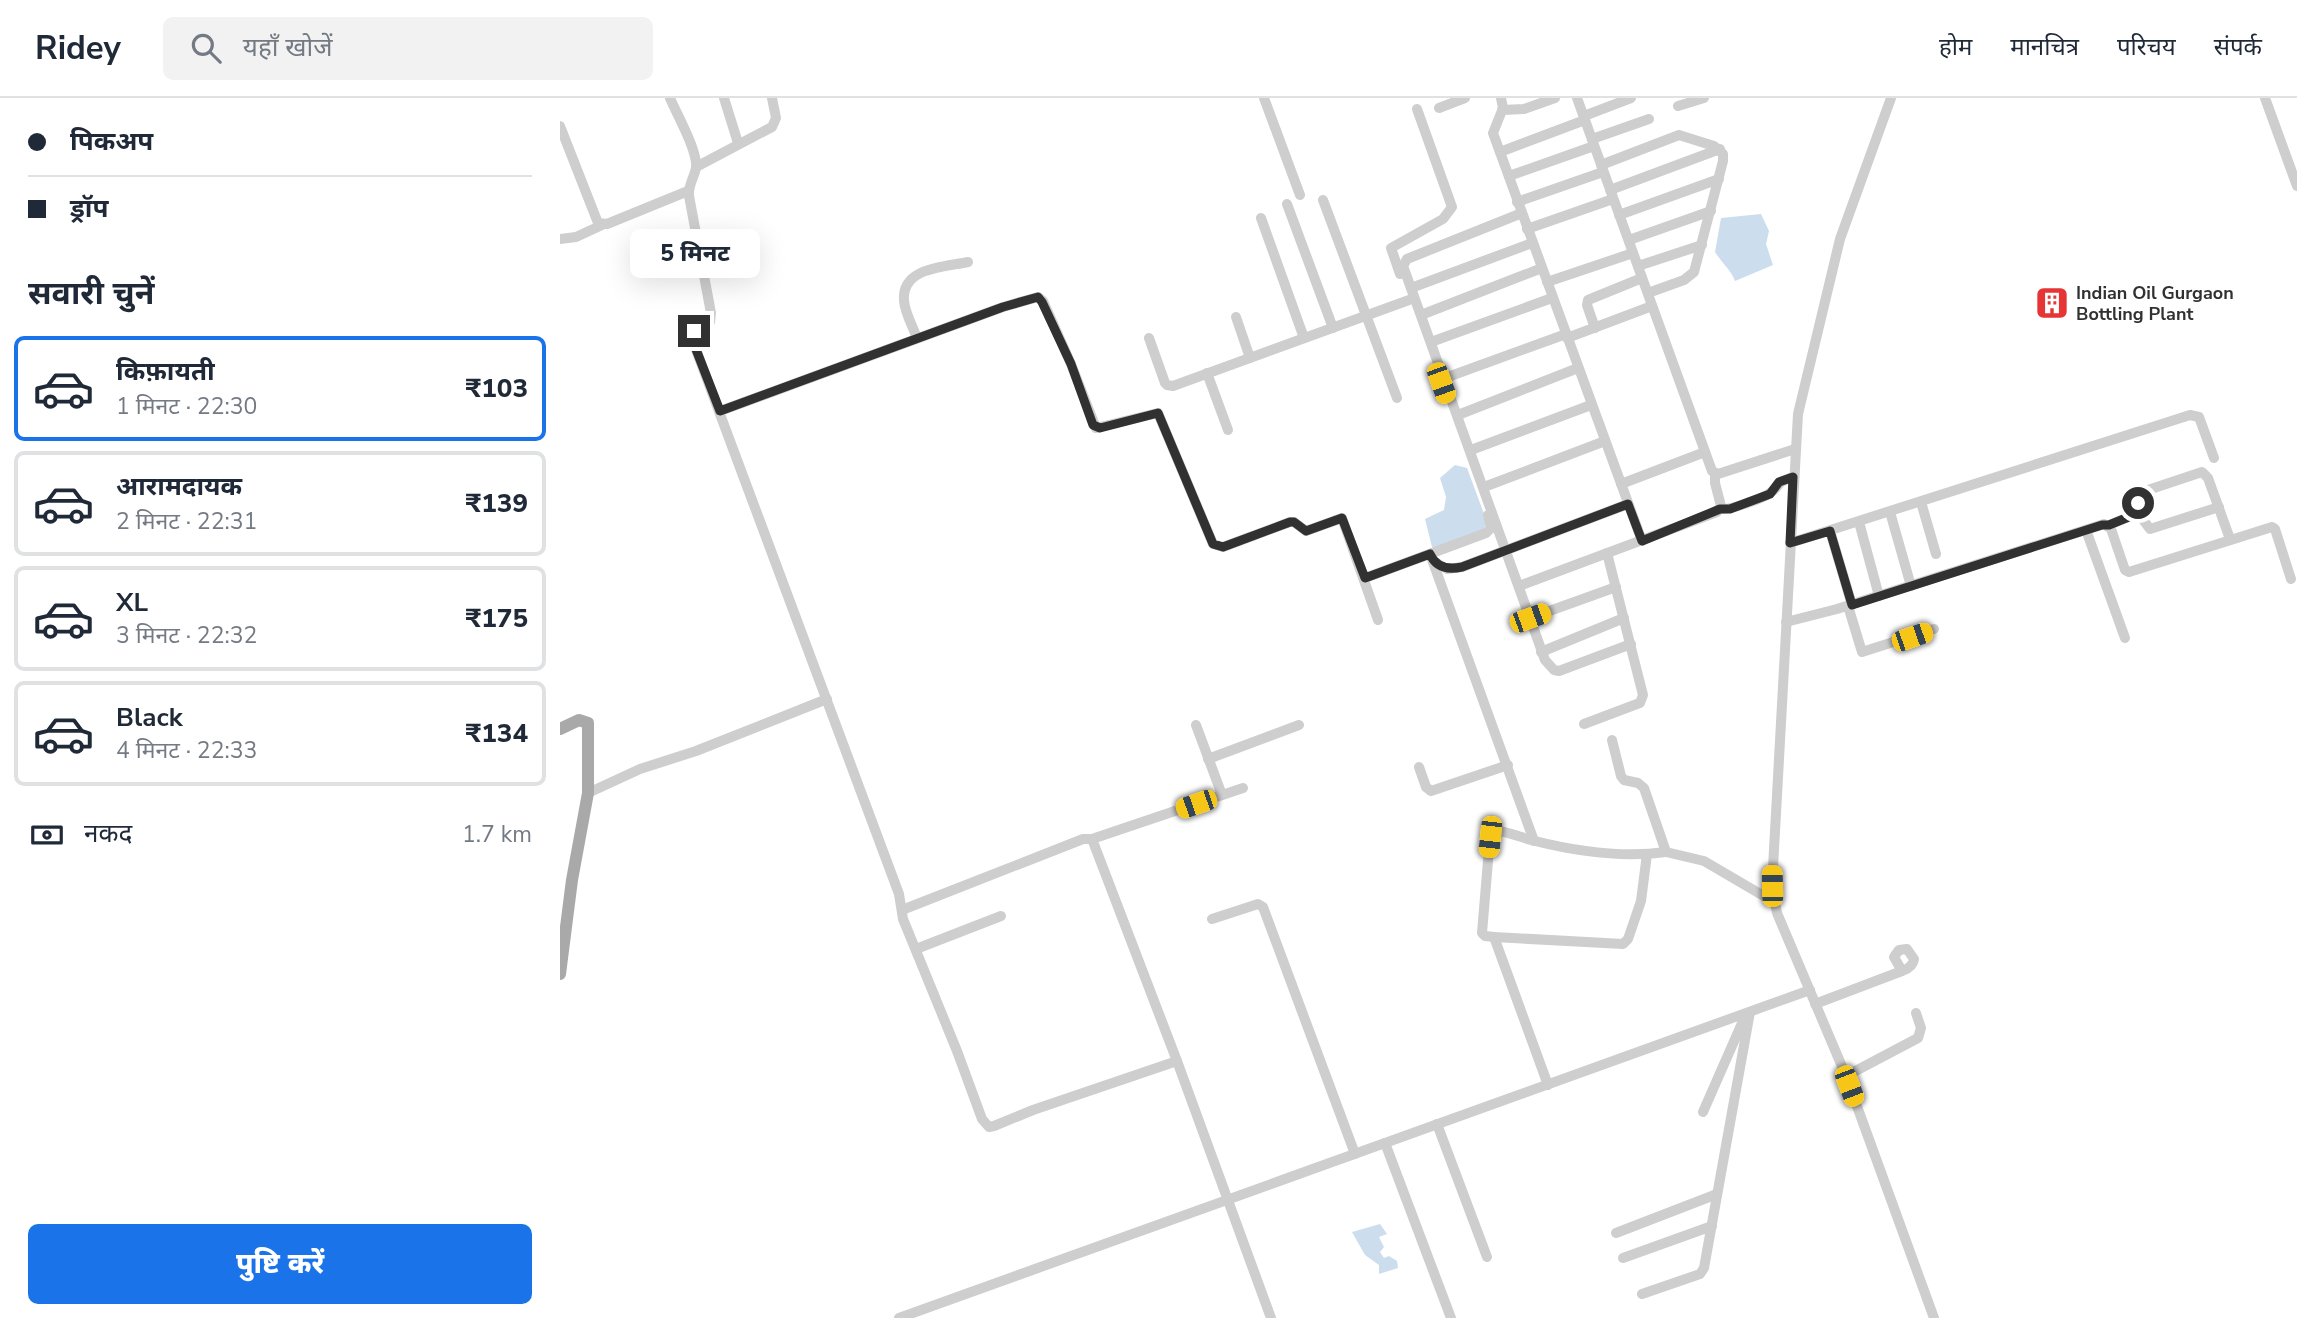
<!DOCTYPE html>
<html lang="hi">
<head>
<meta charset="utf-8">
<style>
  :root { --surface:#fff; --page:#f2f2f3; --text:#1f2937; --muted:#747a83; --line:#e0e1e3; --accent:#1a73e8 }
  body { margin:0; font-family:"Nunito Sans","Noto Sans Devanagari",sans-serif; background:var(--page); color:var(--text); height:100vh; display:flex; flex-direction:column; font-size:26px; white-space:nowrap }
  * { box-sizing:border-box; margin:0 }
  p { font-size:23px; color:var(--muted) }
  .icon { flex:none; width:38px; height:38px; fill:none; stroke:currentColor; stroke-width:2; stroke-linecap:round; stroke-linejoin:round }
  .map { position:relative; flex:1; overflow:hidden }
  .details { display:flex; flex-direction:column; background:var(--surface); width:560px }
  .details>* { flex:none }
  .top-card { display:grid; align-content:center; height:154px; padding:0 28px; background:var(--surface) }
  .end { position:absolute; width:32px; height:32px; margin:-16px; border:9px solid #313131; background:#fff; box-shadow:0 0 0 4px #fff }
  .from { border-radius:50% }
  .bubble { position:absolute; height:49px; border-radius:10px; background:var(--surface); box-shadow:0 7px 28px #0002; font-size:23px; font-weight:800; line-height:49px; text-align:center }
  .car { position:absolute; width:21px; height:42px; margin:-21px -10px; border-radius:9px; box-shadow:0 0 5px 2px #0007; background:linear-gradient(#f5c518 24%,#345 0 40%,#f5c518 0 76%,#345 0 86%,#f5c518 0) }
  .top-card b { display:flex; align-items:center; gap:24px; height:66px; font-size:26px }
  .top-card b+b { border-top:2px solid var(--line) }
  .top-card i { width:18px; height:18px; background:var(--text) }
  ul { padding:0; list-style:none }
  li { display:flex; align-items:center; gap:21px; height:105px; margin:0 14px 10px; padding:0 14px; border:4px solid var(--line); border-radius:10px }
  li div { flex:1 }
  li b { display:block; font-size:26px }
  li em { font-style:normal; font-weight:800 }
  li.selected { border-color:var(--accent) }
  li>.icon { width:63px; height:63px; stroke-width:1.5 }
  h2 { padding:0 28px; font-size:32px; line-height:84px }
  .pay { display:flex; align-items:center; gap:18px; height:77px; padding:0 28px; font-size:26px }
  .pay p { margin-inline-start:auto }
  .button { display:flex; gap:14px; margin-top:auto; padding:14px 28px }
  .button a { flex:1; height:80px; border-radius:10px; background:var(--accent); color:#fff; font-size:28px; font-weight:800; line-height:80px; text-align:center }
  header { display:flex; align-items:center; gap:42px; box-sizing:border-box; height:98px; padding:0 35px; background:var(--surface); border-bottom:2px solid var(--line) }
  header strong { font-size:33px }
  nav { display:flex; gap:38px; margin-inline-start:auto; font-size:24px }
  .search { width:490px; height:63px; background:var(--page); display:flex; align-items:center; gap:18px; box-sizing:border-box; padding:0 24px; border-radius:10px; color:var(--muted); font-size:26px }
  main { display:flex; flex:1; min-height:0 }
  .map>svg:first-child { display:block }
</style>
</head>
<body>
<header>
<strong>Ridey</strong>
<div class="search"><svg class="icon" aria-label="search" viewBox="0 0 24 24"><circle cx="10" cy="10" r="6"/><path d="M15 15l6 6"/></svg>यहाँ खोजें</div>
<nav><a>होम</a><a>मानचित्र</a><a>परिचय</a><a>संपर्क</a></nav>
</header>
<main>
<section class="details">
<div class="top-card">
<b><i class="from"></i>पिकअप</b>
<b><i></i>ड्रॉप</b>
</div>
<h2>सवारी चुनें</h2>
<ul>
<li class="selected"><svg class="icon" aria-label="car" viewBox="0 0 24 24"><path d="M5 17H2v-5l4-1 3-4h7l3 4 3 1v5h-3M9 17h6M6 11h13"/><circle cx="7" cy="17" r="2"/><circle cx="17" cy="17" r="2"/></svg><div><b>किफ़ायती</b><p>1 मिनट · 22:30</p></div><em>₹103</em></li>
<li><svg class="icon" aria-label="car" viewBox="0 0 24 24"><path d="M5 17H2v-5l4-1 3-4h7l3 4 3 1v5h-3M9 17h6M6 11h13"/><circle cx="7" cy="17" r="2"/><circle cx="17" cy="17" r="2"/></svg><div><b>आरामदायक</b><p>2 मिनट · 22:31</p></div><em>₹139</em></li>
<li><svg class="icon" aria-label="car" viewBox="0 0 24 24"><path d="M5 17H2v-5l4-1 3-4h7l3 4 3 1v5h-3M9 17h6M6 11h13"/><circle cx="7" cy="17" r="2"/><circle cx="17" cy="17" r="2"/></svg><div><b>XL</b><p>3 मिनट · 22:32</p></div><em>₹175</em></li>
<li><svg class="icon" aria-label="car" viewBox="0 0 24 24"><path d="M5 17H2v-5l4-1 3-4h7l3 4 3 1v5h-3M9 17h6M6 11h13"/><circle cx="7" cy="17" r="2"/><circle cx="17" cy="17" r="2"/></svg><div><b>Black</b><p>4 मिनट · 22:33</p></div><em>₹134</em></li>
</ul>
<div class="pay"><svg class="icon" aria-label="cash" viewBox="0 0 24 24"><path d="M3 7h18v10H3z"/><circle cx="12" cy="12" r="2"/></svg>नकद<p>1.7 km</p></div>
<div class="button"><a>पुष्टि करें</a></div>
</section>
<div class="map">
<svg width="1737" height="1220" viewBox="0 0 1737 1220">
  <rect width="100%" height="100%" fill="#fff"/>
  <!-- water -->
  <g fill="#ccdded">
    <path d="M1201,116L1209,133L1206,146L1213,167L1175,183C1171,172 1162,165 1155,154L1161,120Z"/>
    <polygon points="895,367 907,370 927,424 921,436 880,451 872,449 865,421 884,412 886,399 880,380"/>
    <polygon points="820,1126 827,1136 819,1139 824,1149 820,1154 824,1160 829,1158 837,1163 838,1170 819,1176 819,1167 805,1157 792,1134"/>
  </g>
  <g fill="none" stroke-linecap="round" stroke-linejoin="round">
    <!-- minor -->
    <g stroke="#cecece" stroke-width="10">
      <path d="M110,0C117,17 138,53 136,70C134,80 128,87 129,98L151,215L150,224L131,235L132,241L339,796L343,821L397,953L422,1021L429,1029L434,1028L473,1012L617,963"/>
      <polyline points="164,0 178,45"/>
      <polyline points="704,0 740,97"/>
      <polyline points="941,0 943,10 933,35 1082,443"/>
      <polyline points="1017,0 1152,373 1158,376 1235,351"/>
      <polyline points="1331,0 1280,141 1238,316 1212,788 1217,815 1286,978 1374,1220"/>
      <polyline points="1705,0 1737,88"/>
      <polyline points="1118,8 1144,0"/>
      <polyline points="879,10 905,0"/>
      <polyline points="942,12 964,11 995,0"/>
      <polyline points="1024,18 1071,0"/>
      <polyline points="0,28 38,125 47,126 128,93"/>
      <polyline points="1032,41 1089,21"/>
      <polyline points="940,54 1025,22"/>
      <polyline points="1041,67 1119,37 1154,48 1163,56 1163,63 1134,174 1124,182 1088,195"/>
      <polyline points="136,69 212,29 216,20 212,0"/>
      <polyline points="949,78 1034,48"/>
      <polyline points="1050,92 1160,51"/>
      <polyline points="763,102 837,300"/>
      <polyline points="957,104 1043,74"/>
      <polyline points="727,106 773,230"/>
      <polyline points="962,115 847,161 843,168 985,562 994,572 999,573 1071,546"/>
      <polyline points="1059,117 1159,81"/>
      <polyline points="701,120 744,240"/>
      <polyline points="967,131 1053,101"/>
      <polyline points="0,141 16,139 42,127"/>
      <polyline points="1069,142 1151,113"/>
      <polyline points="1078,168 1142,147"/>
      <polyline points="840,176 831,150 883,121 892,109 857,11"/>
      <polyline points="987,184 1073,155"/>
      <polyline points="851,190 972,145"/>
      <polyline points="861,217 982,170"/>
      <polyline points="676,219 690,260"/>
      <polyline points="1035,230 1027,207 1028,202 1082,180"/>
      <path d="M357,240C353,229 345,215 344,203C341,169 385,169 408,164"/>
      <polyline points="589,240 605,285 607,287 613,288 849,202"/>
      <polyline points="1007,240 1092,208"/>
      <polyline points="871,244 992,200"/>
      <polyline points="647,275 668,332"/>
      <polyline points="885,280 1006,236"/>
      <polyline points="160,313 443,209 478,199 483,203 511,266 536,330 598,315 653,446 663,449 730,424 734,424 746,433 782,420 818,522"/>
      <polyline points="898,317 1018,270"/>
      <polyline points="911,352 1031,307"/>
      <polyline points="1061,386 1145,354"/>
      <polyline points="924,389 1045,343"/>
      <polyline points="1361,404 1376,456"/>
      <path d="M1160,411C1170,412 1202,401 1210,395C1222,387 1214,385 1233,379"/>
      <polyline points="1330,414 1351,488"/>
      <polyline points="1578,415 1590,431 1659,409"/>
      <polyline points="1299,424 1319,498"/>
      <polyline points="1549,427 1578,415 1578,400 1588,392 1642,374 1648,380 1670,441"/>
      <polyline points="1526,432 1565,540"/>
      <polyline points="1270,433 1292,507"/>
      <polyline points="1230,445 1630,317 1639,319 1654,360"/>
      <polyline points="870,456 974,743"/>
      <polyline points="873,463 887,471 902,469 1068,406"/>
      <polyline points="805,480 926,435 931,430 928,417"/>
      <polyline points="959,488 1157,414 1161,408 1155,385 1155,376"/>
      <polyline points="1288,508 1302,554 1374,531"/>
      <polyline points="970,520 1056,489"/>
      <polyline points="1226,524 1277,511 1544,426 1551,431 1565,472 1569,474 1712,429 1715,431 1731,481"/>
      <polyline points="981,554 1064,520"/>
      <polyline points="1024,626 1077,606 1080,605 1083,597 1047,455"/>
      <polyline points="636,627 662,697"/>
      <polyline points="1052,642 1061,678 1064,682 1078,685 1084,690 1106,754 1144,763 1214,804"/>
      <polyline points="648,661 739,627"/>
      <polyline points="859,669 866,689 871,693 948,667"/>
      <polyline points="28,695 80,671 136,653 267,601"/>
      <polyline points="532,741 683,690"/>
      <path d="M1087,756L1081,803L1068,841L1063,846L934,839L925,838L922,835L930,739L933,732C947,733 961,740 975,743C1019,754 1062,760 1106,754"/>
      <polyline points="342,812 523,741 532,741 617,963 711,1220"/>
      <polyline points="652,821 698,806 703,809 795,1056"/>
      <polyline points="934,839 988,987"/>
      <polyline points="356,851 441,818"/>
      <path d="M1255,906L1342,873C1348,871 1353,868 1354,861L1347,851L1339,852L1334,859L1342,873"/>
      <polyline points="1286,978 1358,940 1361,930 1356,915"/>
      <polyline points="1143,1014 1186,916"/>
      <polyline points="877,1026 927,1159"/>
      <polyline points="825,1045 891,1220"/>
      <polyline points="1056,1135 1157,1096"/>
      <polyline points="1063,1160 1152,1128"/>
      <polyline points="1082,1196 1140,1176 1144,1170 1190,914"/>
      <polyline points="339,1220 1250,892"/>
    </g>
    <!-- major -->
    <polyline stroke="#a9a9a9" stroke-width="12" points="0,631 19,622 28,625 28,695 12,782 0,876"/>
  </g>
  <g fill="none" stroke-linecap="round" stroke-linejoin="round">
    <!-- route -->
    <path stroke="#313131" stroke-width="9" d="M134,233L131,235L132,241L160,313L443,209L478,199L482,204L511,266L533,327L540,330L598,315L653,446L663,449L730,424H734L746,433L782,420L805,480L870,456C876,470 888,472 902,469L1068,406L1082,443L1160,411H1170L1210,396L1219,384L1233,379L1230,445L1270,433L1292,507L1542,427H1549L1576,416L1579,413L1578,405"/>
  </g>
  <!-- icons -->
  <defs>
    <symbol id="building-square" viewBox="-11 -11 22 22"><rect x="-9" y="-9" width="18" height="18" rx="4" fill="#e63535" stroke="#fff"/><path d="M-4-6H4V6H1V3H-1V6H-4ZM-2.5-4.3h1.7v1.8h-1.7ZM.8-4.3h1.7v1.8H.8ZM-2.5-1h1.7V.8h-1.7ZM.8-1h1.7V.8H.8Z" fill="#fff"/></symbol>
  </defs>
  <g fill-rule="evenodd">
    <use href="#building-square" x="1473" y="186" width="38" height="38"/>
  </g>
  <g text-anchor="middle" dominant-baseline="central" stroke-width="7" stroke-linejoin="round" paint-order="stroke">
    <!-- poi labels -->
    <g font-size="18" font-weight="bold" fill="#313131" stroke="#fff" text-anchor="start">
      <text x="1516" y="195">Indian Oil Gurgaon<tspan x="1516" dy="21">Bottling Plant</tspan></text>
    </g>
  </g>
</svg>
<i class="end from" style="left:1578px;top:405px"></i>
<i class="end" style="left:134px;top:233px"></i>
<div class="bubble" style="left:70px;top:131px;width:130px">5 मिनट</div>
<i class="car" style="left:881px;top:285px;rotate:160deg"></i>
<i class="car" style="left:970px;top:520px;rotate:70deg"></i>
<i class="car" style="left:1352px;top:539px;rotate:71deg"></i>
<i class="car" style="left:636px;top:706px;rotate:251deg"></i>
<i class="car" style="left:930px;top:739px;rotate:186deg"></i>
<i class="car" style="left:1212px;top:788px;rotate:359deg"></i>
<i class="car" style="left:1289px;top:988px;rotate:159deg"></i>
</div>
</main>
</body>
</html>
